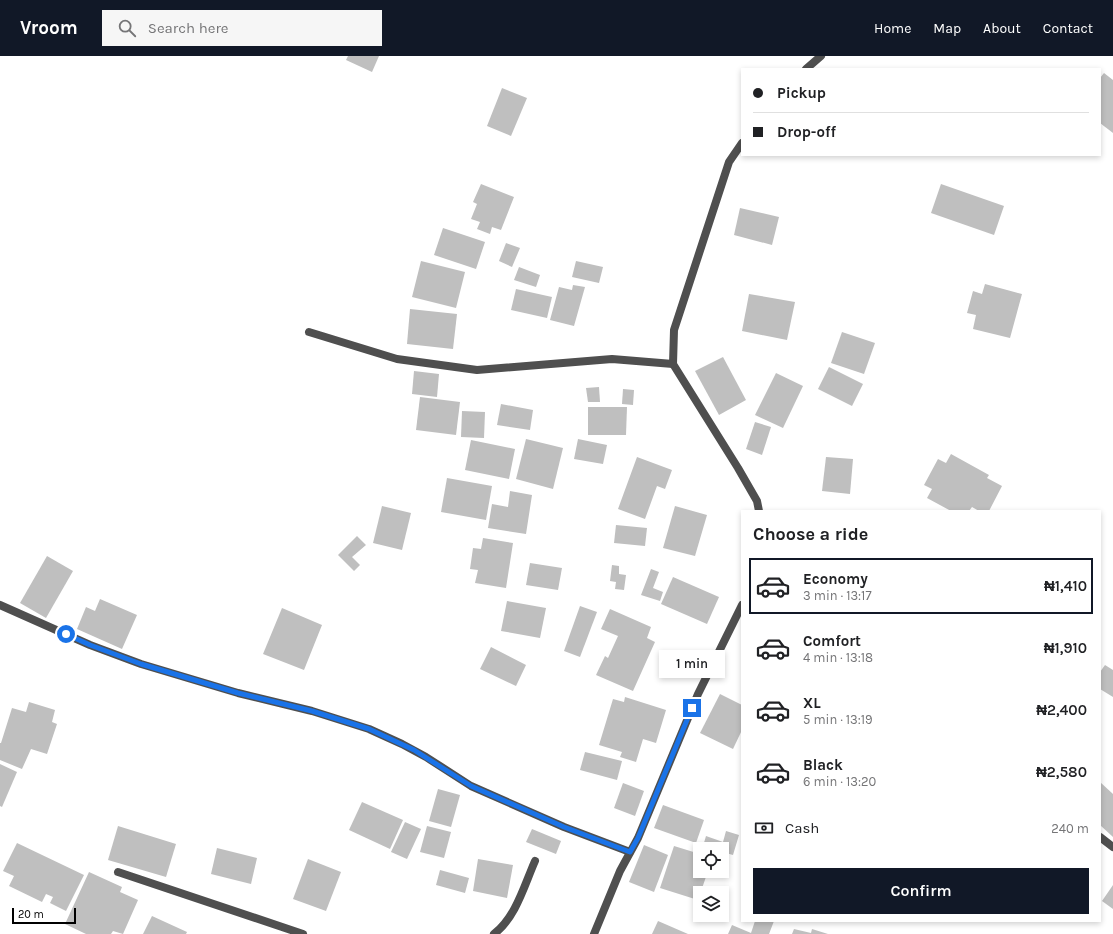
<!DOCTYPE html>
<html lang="en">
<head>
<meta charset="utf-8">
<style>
  :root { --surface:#fff; --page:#f6f6f6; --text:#202124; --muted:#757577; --line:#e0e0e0; --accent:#111827 }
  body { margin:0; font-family:Karla,sans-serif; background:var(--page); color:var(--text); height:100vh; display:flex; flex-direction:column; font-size:15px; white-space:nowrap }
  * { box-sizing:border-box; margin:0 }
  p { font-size:13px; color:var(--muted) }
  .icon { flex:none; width:22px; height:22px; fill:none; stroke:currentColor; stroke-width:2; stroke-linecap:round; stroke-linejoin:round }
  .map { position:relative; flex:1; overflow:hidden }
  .panel { position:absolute; left:741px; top:454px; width:360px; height:412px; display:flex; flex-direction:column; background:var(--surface); border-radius:0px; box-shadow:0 2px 6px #0003 }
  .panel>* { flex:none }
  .banner { position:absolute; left:741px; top:12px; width:360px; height:88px; border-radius:0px; box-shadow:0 2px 6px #0003; display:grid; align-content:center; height:88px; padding:0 12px; background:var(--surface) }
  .controls { position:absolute; left:693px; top:786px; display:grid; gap:8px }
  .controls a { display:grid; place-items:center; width:36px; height:36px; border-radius:0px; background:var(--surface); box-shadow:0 2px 6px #0003; font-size:20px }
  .scale { position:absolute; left:12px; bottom:10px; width:64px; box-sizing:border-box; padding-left:4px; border:2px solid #000; border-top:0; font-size:11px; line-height:14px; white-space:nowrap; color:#000; -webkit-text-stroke:3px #fff; paint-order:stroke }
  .end { position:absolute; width:18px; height:18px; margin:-9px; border:5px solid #1a73e8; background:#fff; box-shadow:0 0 0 2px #fff }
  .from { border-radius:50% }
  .bubble { position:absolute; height:28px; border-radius:0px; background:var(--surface); box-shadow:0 2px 6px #0003; font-size:13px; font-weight:600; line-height:28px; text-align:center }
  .banner b { display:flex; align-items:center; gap:14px; height:38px; font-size:15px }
  .banner b+b { border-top:1px solid var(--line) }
  .banner i { width:10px; height:10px; background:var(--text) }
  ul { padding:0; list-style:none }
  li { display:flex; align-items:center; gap:12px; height:56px; margin:0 8px 6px; padding:0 4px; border:2px solid transparent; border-radius:0px }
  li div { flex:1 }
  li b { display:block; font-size:15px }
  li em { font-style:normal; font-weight:600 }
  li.on { border-color:var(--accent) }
  li>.icon { width:36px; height:36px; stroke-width:1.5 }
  h2 { padding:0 12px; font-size:18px; line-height:48px }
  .pay { display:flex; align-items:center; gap:10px; height:44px; padding:0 12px; font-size:15px }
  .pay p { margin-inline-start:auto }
  .action { display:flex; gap:8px; margin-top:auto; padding:8px 12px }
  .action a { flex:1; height:46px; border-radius:0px; background:var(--accent); color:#fff; font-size:16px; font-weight:600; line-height:46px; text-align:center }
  header { display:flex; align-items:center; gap:24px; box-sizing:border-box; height:56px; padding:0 20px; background:var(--accent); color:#fff }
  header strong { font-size:19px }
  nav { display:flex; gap:22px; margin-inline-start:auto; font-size:14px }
  .search { width:280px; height:36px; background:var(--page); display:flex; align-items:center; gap:10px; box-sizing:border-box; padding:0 14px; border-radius:0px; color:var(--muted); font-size:15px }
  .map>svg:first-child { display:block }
</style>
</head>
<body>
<header>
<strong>Vroom</strong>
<div class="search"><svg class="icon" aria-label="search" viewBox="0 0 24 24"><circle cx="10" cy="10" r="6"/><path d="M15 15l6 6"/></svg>Search here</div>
<nav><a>Home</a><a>Map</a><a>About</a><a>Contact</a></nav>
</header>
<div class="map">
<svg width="1113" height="878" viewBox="0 0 1113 878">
  <rect width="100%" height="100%" fill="#fff"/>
  <!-- building -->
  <g fill="#bfbfbf">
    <polygon points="348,0 379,0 372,16 346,4"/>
    <polygon points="1104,17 1113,24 1113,77 1100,67 1100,22"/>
    <polygon points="502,32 527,42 511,80 487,70"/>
    <polygon points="481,128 514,141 501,174 492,171 490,178 477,173 480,166 471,163 477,148 473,146"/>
    <polygon points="941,128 1004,150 994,179 931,157"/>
    <polygon points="740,152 779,161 772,189 734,179"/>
    <polygon points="443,172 485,186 476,213 434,199"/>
    <polygon points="506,187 520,192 512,211 499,205"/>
    <polygon points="421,205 465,216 456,252 412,241"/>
    <polygon points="576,205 603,211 599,227 572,221"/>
    <polygon points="519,211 540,219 536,231 514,224"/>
    <polygon points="985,228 1022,238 1010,282 973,273 976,259 967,257 973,235 982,238"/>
    <polygon points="573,229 585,231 574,270 550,264 559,231 572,234"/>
    <polygon points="516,233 552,241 547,262 511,254"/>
    <polygon points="749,238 795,246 787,284 742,275"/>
    <polygon points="410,253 457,258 453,293 407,288"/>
    <polygon points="842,276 875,287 864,318 831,307"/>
    <polygon points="723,301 746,344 719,359 695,315"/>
    <polygon points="829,311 863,328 852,350 818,333"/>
    <polygon points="414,315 439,318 437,341 412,338"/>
    <polygon points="776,317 803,330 783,372 755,359"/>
    <polygon points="599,331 600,346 588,346 586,332"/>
    <polygon points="623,333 634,334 633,349 622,348"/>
    <polygon points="420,341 460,346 456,379 416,374"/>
    <polygon points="501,348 533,354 530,374 497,369"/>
    <polygon points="588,351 627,351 626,379 588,379"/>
    <polygon points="462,355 485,356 484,382 461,381"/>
    <polygon points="755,366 771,371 762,399 746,393"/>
    <polygon points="526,383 563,392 553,433 516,423"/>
    <polygon points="578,383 607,389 603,408 574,403"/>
    <polygon points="471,384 515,393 509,423 465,414"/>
    <polygon points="951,398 989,419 987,422 1002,430 989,455 979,455 972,451 969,455 951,455 927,442 932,433 924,429 938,403 946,407"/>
    <polygon points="637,401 672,414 665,433 657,430 645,463 618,453"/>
    <polygon points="826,401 853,403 850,438 822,435"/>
    <polygon points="447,422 492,430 486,464 441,456"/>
    <polygon points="510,435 532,439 526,478 488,472 492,448 508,451"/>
    <polygon points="382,450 411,457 402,494 373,487"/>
    <polygon points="675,450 707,459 695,500 663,492"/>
    <polygon points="616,469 647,472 645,490 614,487"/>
    <polygon points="357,480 366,489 352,501 360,509 354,515 338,499"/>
    <polygon points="483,482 513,487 506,532 475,527 478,514 470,513 473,492 481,493"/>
    <polygon points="47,500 73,515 46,562 20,547"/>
    <polygon points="530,507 562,512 558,534 526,529"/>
    <polygon points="612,509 619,510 619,518 626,519 624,534 615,533 616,526 610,525"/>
    <polygon points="651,513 659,516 653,532 663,536 660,545 641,539"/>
    <polygon points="673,521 719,541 707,568 661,548"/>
    <polygon points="100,543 137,559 122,593 77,573 86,551 95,555"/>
    <polygon points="507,545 546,552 540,582 501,575"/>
    <polygon points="580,550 597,556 580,601 564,595"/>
    <polygon points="282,552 322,569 304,614 263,598"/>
    <polygon points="610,553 651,571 647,582 655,586 633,635 596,619 605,600 608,602 618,580 601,573"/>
    <polygon points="491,591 526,609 516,630 480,613"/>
    <polygon points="1105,609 1113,614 1113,641 1100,633 1100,616"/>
    <polygon points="720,638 742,649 742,674 733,693 700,677"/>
    <polygon points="625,641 666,654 656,687 643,683 636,706 620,701 622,696 599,689 613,643 624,646"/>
    <polygon points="29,646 55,654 52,666 57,668 47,698 31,693 22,713 0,704 0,687 1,687 12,652 26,656"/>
    <polygon points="585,696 622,705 617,724 580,714"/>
    <polygon points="0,708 17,716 2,751 0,750"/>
    <polygon points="1100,726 1113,738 1113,781 1100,769"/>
    <polygon points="623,727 644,735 635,760 614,752"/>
    <polygon points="438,733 460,739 451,771 429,765"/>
    <polygon points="362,746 403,764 390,793 349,774"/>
    <polygon points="663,749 704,764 696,787 654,772"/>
    <polygon points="405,766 421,773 407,803 391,796"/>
    <polygon points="118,770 176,788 166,821 108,804"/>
    <polygon points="427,770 451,776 444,802 420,796"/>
    <polygon points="532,773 561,785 556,798 526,786"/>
    <polygon points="726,775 739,779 733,799 722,796 722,793 714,793 703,790 706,780 723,786"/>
    <polygon points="17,787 84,819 66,855 50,847 53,841 46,838 42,846 9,830 14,820 3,815"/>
    <polygon points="644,789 668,799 654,836 629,826"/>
    <polygon points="674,790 700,798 700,815 708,815 698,844 660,832"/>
    <polygon points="217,792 257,802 251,828 211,818"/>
    <polygon points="308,803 341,816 326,855 293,843"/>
    <polygon points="478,803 513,809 507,842 473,835"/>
    <polygon points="440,814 469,822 465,837 436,829"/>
    <polygon points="89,816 122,831 120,836 138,844 123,878 113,875 111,878 86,878 65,868"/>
    <polygon points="1113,829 1113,853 1102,845"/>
    <polygon points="152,860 187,876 186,878 143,878"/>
    <polygon points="658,865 688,878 652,878"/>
    <polygon points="755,865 774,865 769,878 728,878 732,869 751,877"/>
    <polygon points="794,873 811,877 812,873 828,878 792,878"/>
  </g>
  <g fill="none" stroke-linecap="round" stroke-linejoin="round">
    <!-- street -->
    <g stroke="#4f4f4f" stroke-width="8">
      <polyline points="806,13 821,0"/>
      <polyline points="742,87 729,106 674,274 673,308 738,412 757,445 759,455"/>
      <polyline points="309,276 397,303 477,314 612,303 673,308"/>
      <polyline points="0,549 90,589 141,608 238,637 312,655 369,673 402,688 426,701 471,730 564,771 630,796"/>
      <polyline points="1100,781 1113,791"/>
      <polyline points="118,816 303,878"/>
      <path d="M494,878C516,861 524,830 535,805"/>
      <polyline points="594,878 620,815 638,782 698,638 742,549"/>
    </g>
  </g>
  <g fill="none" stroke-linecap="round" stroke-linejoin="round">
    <!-- route -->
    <polyline stroke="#1a73e8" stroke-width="5" points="66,578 90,589 141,608 238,637 312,655 369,673 414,694 471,730 564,771 630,796 638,782 692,652"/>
  </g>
</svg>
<div class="controls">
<a><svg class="icon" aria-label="locate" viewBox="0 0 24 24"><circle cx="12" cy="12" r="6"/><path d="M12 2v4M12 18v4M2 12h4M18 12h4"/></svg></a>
<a><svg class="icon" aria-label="layers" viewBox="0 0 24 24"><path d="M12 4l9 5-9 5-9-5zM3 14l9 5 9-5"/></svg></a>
</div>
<div class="scale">20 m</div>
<i class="end from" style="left:66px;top:578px"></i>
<i class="end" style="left:692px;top:652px"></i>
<div class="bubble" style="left:659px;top:594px;width:66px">1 min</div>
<div class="banner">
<b><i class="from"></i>Pickup</b>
<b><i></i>Drop-off</b>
</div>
<section class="panel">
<h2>Choose a ride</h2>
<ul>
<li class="on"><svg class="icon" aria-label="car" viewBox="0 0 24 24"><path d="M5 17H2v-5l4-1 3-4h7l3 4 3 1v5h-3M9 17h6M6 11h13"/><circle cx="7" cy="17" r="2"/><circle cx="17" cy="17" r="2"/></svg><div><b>Economy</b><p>3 min · 13:17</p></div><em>₦1,410</em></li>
<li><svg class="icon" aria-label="car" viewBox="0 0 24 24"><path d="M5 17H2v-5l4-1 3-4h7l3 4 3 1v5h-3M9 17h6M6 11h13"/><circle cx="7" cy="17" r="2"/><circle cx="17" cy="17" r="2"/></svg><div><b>Comfort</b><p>4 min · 13:18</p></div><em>₦1,910</em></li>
<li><svg class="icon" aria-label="car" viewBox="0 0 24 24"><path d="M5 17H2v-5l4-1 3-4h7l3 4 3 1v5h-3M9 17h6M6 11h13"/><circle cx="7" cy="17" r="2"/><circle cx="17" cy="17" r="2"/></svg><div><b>XL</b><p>5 min · 13:19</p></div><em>₦2,400</em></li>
<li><svg class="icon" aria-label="car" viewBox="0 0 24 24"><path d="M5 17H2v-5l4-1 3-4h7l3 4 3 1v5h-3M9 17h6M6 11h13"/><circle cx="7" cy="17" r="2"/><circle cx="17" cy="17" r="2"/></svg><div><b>Black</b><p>6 min · 13:20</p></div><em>₦2,580</em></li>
</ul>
<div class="pay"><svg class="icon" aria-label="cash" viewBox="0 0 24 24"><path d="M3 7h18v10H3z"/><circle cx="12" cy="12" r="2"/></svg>Cash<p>240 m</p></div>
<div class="action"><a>Confirm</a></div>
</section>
</div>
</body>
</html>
